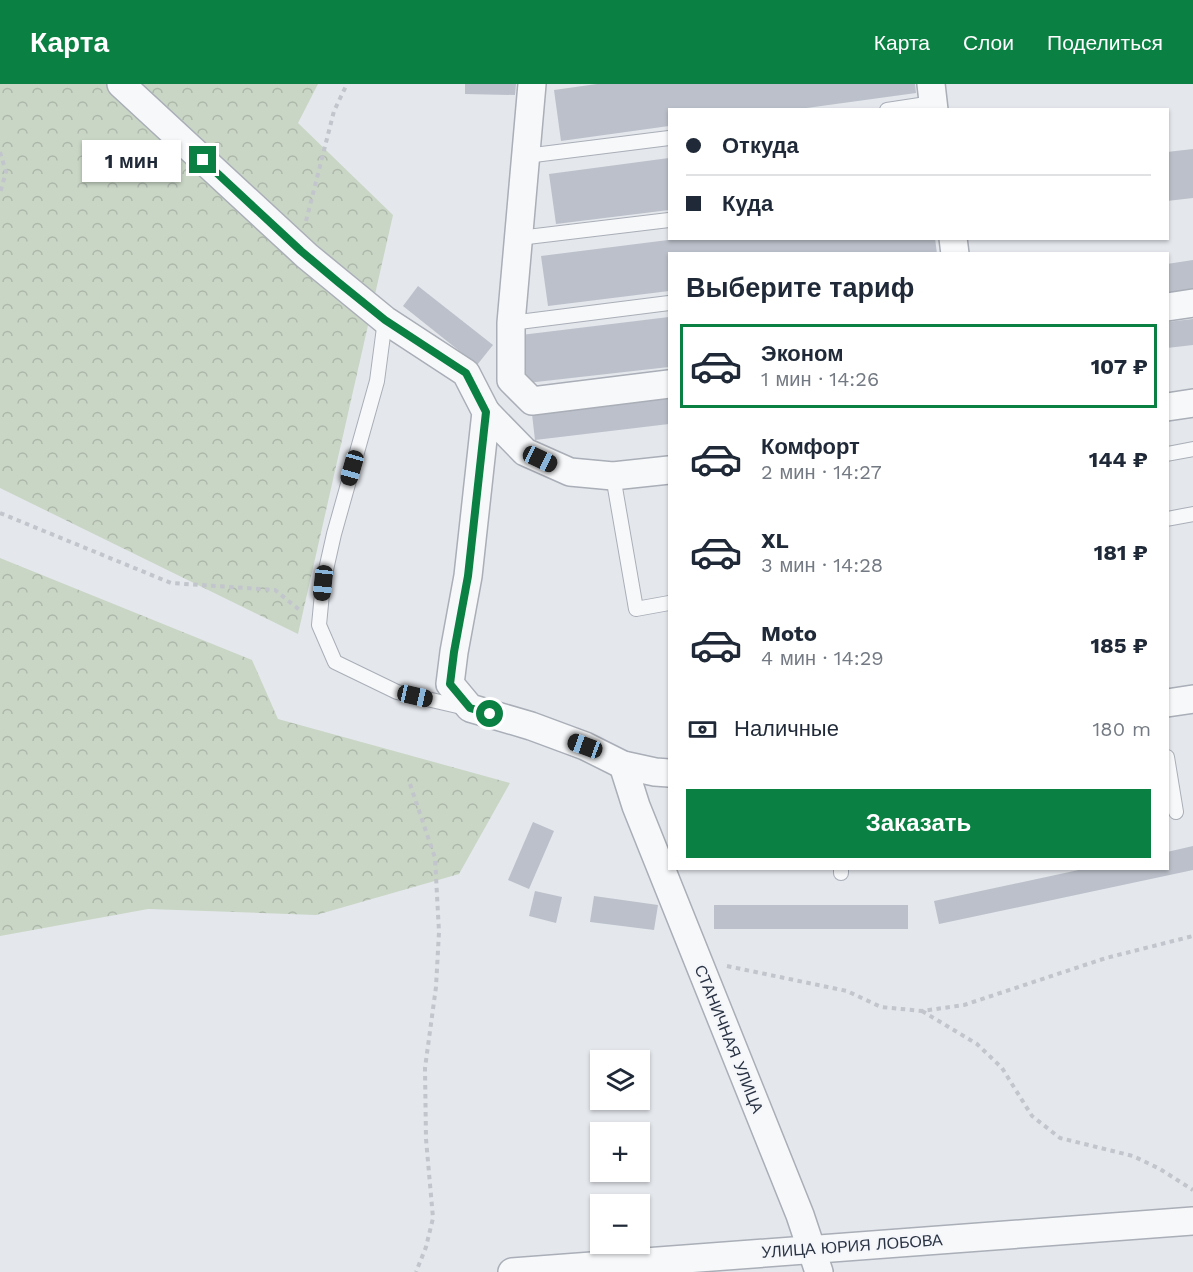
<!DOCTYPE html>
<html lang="ru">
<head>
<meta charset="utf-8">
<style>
  :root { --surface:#fff; --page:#f2f2f3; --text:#1f2937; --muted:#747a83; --line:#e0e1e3; --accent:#0b8043 }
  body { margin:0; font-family:"Work Sans",sans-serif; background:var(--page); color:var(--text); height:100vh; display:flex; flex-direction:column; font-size:22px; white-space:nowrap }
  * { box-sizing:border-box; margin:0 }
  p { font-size:20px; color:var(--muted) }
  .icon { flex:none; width:33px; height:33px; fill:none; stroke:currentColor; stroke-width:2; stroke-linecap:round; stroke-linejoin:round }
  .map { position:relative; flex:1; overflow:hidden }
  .drawer { position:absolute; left:668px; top:168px; width:501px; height:618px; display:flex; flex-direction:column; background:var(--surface); border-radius:0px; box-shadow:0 2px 4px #0004 }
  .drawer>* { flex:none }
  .top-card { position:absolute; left:668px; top:24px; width:501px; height:132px; border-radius:0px; box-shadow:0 2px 4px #0004; display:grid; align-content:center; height:132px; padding:0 18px; background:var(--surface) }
  .buttons { position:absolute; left:590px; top:966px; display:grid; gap:12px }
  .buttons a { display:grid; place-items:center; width:60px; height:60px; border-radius:0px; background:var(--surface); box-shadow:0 2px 4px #0004; font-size:30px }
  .end { position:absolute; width:27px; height:27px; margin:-14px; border:8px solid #0b8043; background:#fff; box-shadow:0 0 0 3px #fff }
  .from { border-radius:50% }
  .bubble { position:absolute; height:42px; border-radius:0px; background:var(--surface); box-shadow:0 2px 4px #0004; font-size:20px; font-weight:700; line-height:42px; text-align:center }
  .car { position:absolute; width:18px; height:36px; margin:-18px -9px; border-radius:8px; box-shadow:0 0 4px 2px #0007; background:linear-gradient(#222 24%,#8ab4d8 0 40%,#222 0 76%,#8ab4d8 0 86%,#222 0) }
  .top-card b { display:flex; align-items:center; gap:21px; height:57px; font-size:22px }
  .top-card b+b { border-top:2px solid var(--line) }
  .top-card i { width:15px; height:15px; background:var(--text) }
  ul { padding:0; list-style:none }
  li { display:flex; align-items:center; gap:18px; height:84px; margin:0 12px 9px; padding:0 6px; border:3px solid transparent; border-radius:0px }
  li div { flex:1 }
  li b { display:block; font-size:22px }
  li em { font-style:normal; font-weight:700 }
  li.selected { border-color:var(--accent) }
  li>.icon { width:54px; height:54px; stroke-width:1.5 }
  h2 { padding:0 18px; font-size:27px; line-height:72px }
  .pay { display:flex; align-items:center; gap:15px; height:66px; padding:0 18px; font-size:22px }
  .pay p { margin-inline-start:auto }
  .primary-button { display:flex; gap:12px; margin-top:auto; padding:12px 18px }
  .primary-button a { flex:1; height:69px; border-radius:0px; background:var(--accent); color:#fff; font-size:24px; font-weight:700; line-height:69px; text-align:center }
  header { display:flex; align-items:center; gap:36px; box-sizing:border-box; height:84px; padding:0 30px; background:var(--accent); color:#fff }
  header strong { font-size:28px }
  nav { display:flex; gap:33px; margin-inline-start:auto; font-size:21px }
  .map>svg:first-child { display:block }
</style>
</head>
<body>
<header>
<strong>Карта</strong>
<nav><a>Карта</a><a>Слои</a><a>Поделиться</a></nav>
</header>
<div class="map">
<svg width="1193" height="1188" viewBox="0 0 1193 1188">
  <defs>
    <pattern id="forest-crowns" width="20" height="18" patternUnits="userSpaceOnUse" patternTransform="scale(1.5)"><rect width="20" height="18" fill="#c9d6c5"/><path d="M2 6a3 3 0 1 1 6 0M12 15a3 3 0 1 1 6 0" fill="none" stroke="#adb8ab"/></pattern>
  </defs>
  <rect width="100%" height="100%" fill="#e4e7ec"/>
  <!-- forest -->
  <g fill="url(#forest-crowns)">
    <polygon points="0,0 318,0 298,39 393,131 298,550 0,404"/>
    <polygon points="0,474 252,576 278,635 510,699 459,790 316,831 148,825 0,852"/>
  </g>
  <!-- building -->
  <g fill="#bbc0ca">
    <polygon points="465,0 516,0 515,11 465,10"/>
    <polygon points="597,0 915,0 916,9 792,26 669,26 669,42 561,57 554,6"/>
    <polygon points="1193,65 1193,114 1167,117 1167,68"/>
    <polygon points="669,74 669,126 556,140 549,90"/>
    <polygon points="684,154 935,154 937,170 669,170 669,207 548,222 541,172"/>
    <polygon points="1193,176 1193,206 1167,210 1167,180"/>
    <polygon points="418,202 493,261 477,281 403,222"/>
    <polygon points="669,233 669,283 527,299 521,251"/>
    <polygon points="1193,235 1193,261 1167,264 1167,238"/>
    <polygon points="669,314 669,340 535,356 532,330"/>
    <polygon points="533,738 554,747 529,805 508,796"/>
    <polygon points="1193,762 1193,786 939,840 934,817 1088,784 1167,784 1167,768"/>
    <polygon points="535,807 562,813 556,839 529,832"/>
    <polygon points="594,812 658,821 654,846 590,838"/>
    <rect x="714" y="821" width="194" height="24"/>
  </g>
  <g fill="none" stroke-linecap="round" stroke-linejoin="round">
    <defs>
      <g id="lane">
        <polyline points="887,26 933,19"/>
        <polyline points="526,72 669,54"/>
        <polyline points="519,154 669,136"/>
        <polyline points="385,236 377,297 334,450 323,499 319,541 335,578 397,608 466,624"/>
        <polyline points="511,239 669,219"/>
        <polyline points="1167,370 1193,365"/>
        <polyline points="613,392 636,525 669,519"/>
        <polyline points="1167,435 1193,430"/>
        <polyline points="1167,673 1176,728"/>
        <polyline points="841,784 841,789"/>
      </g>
      <g id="street">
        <polyline points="121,0 307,172 385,236 466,289 486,328 468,492 454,568 450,600 470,624 531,642 585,662 623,681 655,688 669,689"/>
        <polyline points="532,0 511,239 511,296 532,317 669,300"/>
        <polyline points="931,0 934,26"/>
        <polyline points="953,154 955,170"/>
        <polyline points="1167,223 1193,219"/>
        <polyline points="1167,323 1193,319"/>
        <polyline points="486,328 525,368 570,388 613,392 669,386"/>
        <polyline points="1167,619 1193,615"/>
        <polyline points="623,681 636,722 800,1131 819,1188"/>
        <polyline points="512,1188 1193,1137"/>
      </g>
    </defs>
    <!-- lane casing -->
    <use href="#lane" stroke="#a9aeb7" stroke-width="16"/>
    <!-- street casing -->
    <use href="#street" stroke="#a9aeb7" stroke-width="30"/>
    <!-- path -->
    <g stroke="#c2c5cb" stroke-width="4" stroke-dasharray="4.5 4.5" stroke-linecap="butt">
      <polyline points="0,68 6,88 0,109"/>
      <polyline points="306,137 334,27 347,0"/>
      <polyline points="0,429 171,499 275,506 302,528"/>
      <polyline points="410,700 435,774 439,848 436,903 425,984 426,1055 433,1134 426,1163 416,1188"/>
      <polyline points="727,882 847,907 881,923 922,927 964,921 1106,874 1193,852"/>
      <polyline points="922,927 977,960 1002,984 1032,1032 1060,1054 1133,1072 1160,1085 1193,1106"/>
    </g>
    <!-- lane -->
    <use href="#lane" stroke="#f7f8fa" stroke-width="14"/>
    <!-- street -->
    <use href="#street" stroke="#f7f8fa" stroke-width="27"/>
  </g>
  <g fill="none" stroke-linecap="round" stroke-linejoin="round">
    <!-- route -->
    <polyline stroke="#0b8043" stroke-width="8" points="203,76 301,167 338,198 385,236 466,289 486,328 468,492 454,568 450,600 470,624 490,630"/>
  </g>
  <g text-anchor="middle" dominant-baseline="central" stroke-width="4.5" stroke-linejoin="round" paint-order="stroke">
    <!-- street labels -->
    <g font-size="16" fill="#2b3445" stroke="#f4f6f9">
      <text transform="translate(729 955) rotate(68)">СТАНИЧНАЯ УЛИЦА</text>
      <text transform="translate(852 1162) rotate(-4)">УЛИЦА ЮРИЯ ЛОБОВА</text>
    </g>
  </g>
</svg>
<div class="buttons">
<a><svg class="icon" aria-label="layers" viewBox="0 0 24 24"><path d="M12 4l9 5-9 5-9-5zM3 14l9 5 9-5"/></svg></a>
<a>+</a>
<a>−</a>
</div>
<i class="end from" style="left:490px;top:630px"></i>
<i class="end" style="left:203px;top:76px"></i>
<div class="bubble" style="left:82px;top:56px;width:99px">1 мин</div>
<i class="car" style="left:540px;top:375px;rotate:115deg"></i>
<i class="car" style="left:352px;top:384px;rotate:196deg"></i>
<i class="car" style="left:323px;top:499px;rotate:186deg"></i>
<i class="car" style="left:415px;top:612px;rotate:103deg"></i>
<i class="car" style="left:585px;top:662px;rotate:290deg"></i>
<div class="top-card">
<b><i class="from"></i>Откуда</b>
<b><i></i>Куда</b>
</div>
<section class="drawer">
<h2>Выберите тариф</h2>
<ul>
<li class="selected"><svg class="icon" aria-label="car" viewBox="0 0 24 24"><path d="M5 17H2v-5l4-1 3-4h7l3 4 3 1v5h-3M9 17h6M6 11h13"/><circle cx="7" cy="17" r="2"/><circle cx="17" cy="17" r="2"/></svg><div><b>Эконом</b><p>1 мин · 14:26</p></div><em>107 ₽</em></li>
<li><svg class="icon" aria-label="car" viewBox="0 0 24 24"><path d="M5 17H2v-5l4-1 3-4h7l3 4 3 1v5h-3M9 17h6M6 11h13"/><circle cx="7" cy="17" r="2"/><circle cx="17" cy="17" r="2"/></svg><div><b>Комфорт</b><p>2 мин · 14:27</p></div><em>144 ₽</em></li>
<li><svg class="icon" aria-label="car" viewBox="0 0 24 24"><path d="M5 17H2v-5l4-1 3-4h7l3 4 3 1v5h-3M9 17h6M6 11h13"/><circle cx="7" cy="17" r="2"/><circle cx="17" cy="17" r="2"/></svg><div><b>XL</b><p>3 мин · 14:28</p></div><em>181 ₽</em></li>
<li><svg class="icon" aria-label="car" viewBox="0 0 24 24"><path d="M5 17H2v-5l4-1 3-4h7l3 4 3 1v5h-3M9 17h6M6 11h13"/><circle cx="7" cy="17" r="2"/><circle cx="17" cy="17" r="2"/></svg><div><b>Moto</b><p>4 мин · 14:29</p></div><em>185 ₽</em></li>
</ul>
<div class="pay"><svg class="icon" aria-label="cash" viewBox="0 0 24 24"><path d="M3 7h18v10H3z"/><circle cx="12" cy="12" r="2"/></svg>Наличные<p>180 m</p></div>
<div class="primary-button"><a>Заказать</a></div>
</section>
</div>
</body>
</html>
